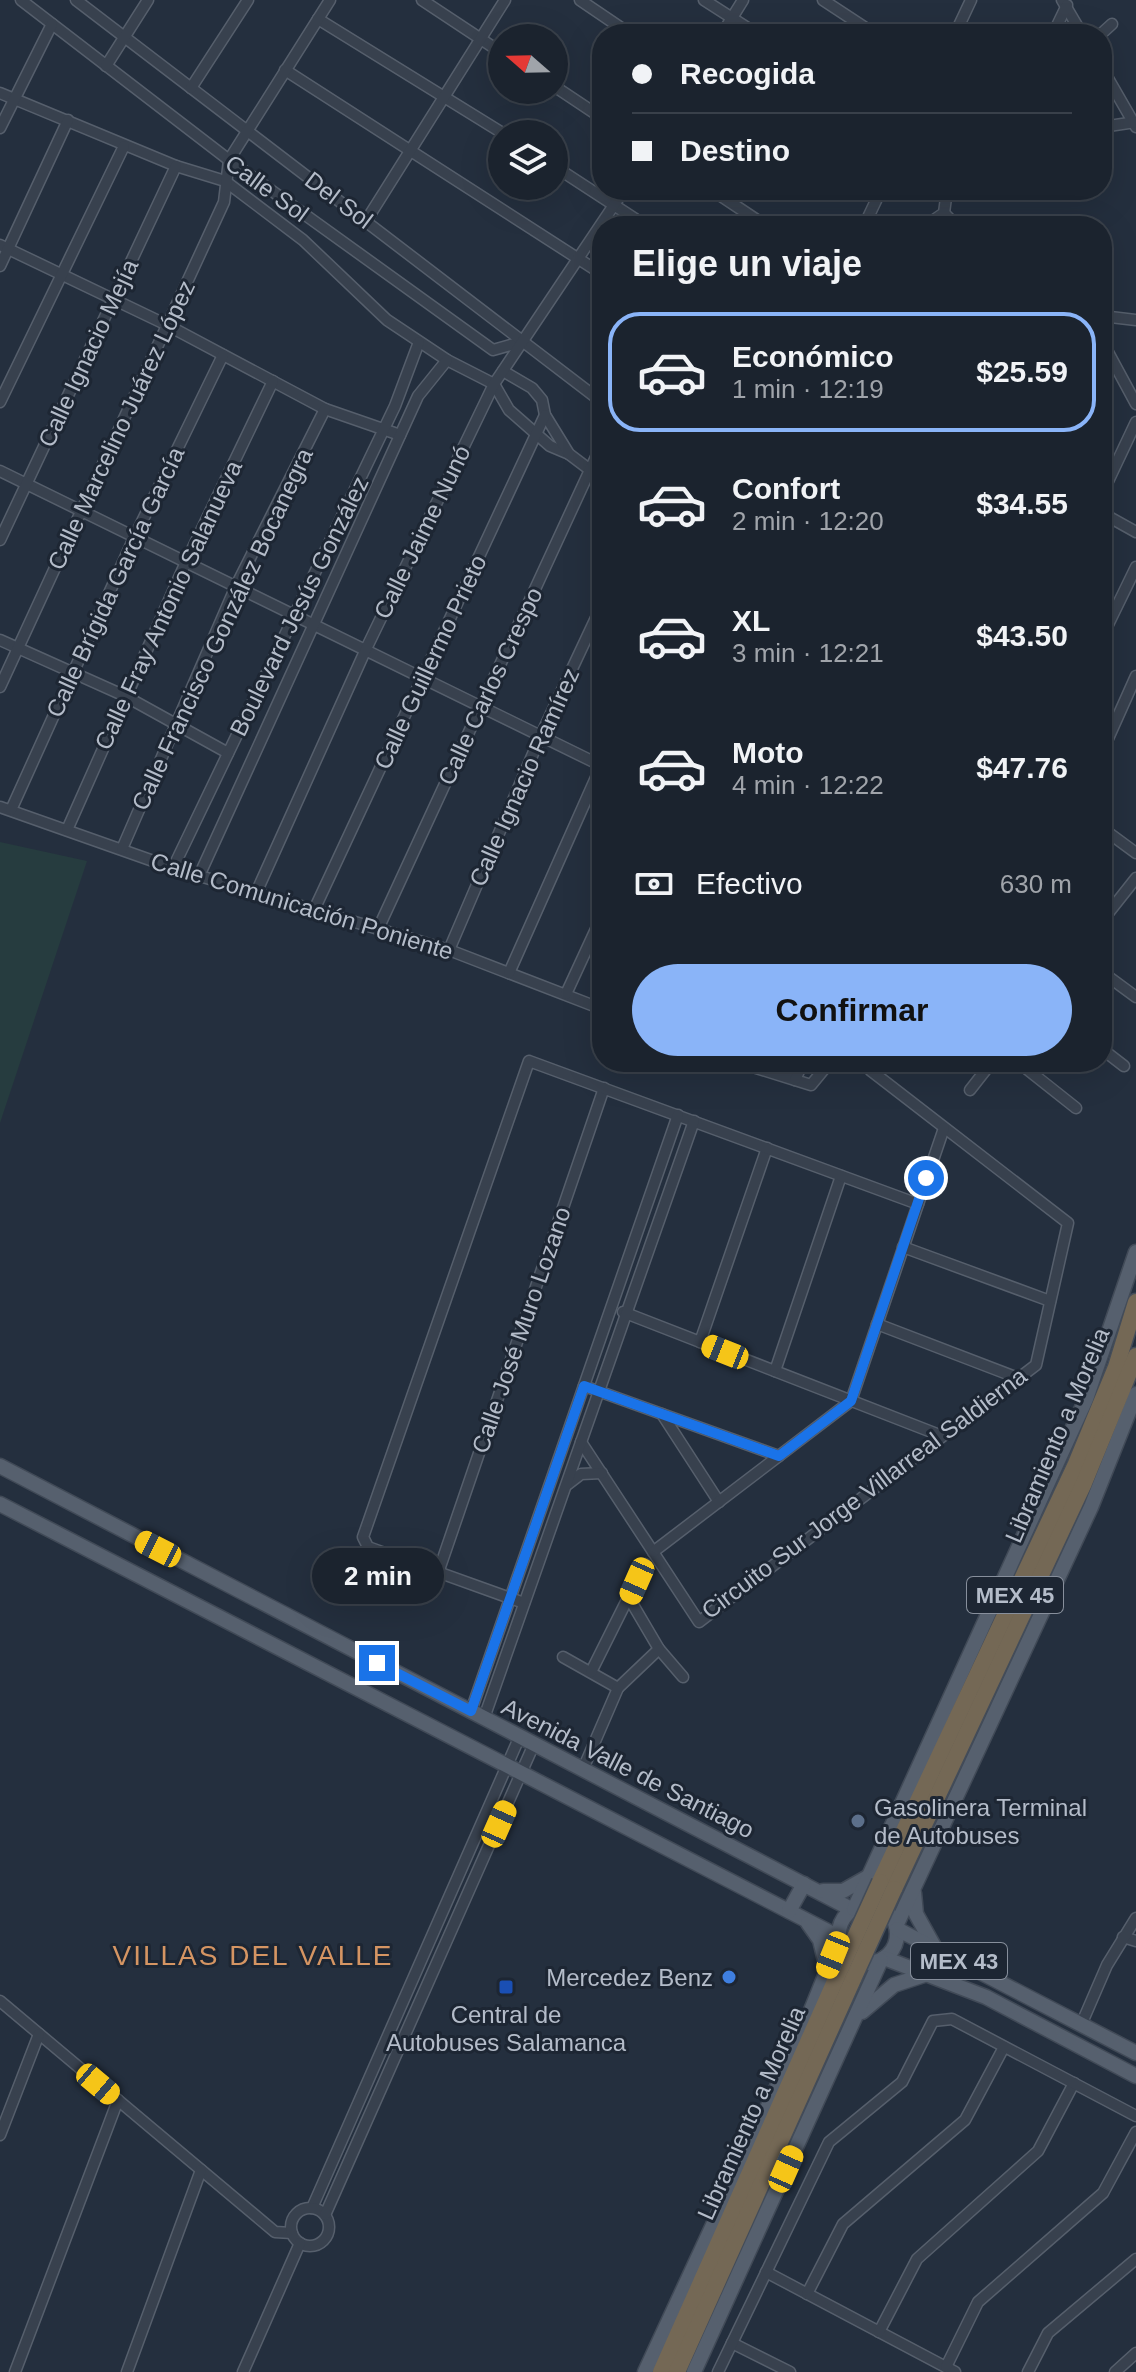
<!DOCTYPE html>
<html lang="es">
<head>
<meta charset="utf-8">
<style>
  :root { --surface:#1b232e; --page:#242b36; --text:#f1f3f6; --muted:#a0a4aa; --line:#39404a; --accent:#8ab4f8 }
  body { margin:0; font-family:Helvetica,sans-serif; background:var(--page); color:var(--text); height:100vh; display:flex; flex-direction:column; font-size:30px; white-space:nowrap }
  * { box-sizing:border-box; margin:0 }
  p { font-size:26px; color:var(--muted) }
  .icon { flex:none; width:44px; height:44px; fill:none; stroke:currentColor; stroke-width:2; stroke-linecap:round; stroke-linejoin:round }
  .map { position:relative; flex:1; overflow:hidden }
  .details { position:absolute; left:592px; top:216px; width:520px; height:856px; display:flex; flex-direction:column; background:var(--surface); border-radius:32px; box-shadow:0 8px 32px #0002,0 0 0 2px var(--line) }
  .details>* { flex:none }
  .banner { position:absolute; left:592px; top:24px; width:520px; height:176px; border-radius:32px; box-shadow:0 8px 32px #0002,0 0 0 2px var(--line); display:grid; align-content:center; height:176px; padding:0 40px; background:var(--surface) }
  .needle { width:52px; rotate:290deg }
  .fabs { position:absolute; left:488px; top:24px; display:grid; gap:16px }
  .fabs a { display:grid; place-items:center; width:80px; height:80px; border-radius:50%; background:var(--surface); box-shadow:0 8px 32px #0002,0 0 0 2px var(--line); font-size:40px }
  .end { position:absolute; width:36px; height:36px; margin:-18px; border:10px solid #1a73e8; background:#fff; box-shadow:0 0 0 4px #fff }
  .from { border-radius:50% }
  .bubble { position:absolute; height:56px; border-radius:28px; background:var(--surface); box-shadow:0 8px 32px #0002,0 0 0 2px var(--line); font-size:26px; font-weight:700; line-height:56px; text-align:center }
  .car { position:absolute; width:24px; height:48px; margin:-24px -12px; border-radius:10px; box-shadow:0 0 6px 2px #0007; background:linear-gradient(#f5c518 24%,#345 0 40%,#f5c518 0 76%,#345 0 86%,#f5c518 0) }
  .banner b { display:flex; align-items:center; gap:28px; height:76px; font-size:30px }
  .banner b+b { border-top:2px solid var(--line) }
  .banner i { width:20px; height:20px; background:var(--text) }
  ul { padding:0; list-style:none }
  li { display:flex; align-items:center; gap:24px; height:120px; margin:0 16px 12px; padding:0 24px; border:4px solid transparent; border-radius:32px }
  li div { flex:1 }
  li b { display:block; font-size:30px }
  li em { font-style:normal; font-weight:700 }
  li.current { border-color:var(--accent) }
  li>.icon { width:72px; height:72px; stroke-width:1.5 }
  h2 { padding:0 40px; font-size:36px; line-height:96px }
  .pay { display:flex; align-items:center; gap:20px; height:88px; padding:0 40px; font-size:30px }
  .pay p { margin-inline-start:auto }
  .primary-button { display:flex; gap:16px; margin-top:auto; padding:16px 40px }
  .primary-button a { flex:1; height:92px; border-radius:48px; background:var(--accent); color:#111; font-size:32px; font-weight:700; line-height:92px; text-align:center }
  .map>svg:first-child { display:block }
</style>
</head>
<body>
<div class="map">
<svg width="1136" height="2372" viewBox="0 0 1136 2372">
  <rect width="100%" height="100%" fill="#242f3e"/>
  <!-- green -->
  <polygon fill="#263c3f" points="0,842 87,861 0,1123"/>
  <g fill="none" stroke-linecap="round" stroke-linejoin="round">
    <defs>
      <g id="minor">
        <polyline points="21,0 229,160 493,350 521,342"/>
        <polyline points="76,0 602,402"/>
        <polyline points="422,0 502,53"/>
        <polyline points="580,0 630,34"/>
        <polyline points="704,0 757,34"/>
        <polyline points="823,0 864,27 861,34"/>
        <polyline points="1062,0 1082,34"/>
        <polyline points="318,19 504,134"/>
        <polyline points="722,34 743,0"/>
        <polyline points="955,34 971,0"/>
        <polyline points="1053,34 1067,5"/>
        <polyline points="1101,34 1112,24"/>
        <polyline points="106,66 148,0"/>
        <polyline points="1102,68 1136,127"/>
        <polyline points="285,70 602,274"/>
        <polyline points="554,86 602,118"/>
        <polyline points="191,88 248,0"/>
        <polyline points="0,93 176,166 225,181 303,240 387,320 447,360 494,384 509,410 550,446 569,454"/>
        <polyline points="1102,127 1136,122"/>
        <polyline points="0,128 52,24"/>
        <polyline points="554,166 646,226"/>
        <polyline points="712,190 766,226"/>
        <polyline points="944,213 957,226"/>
        <polyline points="366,221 505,0"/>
        <polyline points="864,226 881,190"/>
        <polyline points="925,226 944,213 947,190"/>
        <polyline points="0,245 167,325 325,409 400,435"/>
        <polyline points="0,266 68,120"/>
        <polyline points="1102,316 1136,320"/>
        <polyline points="1102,341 1136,404"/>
        <polyline points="503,371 532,388 542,400 545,415 569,454 602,479"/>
        <polyline points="0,402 124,146"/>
        <polyline points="0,471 602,766"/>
        <polyline points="1102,494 1136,422"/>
        <polyline points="1102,513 1136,532"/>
        <polyline points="0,540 176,166"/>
        <polyline points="1102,637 1136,567"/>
        <polyline points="0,640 125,696 228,753"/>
        <polyline points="0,687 224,202 229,160 330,0"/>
        <polyline points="1102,752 1136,676"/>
        <polyline points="0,807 173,868 449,950 602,1009"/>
        <polyline points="11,810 134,538 223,355"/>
        <polyline points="1102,828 1136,853"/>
        <polyline points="67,830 186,562 273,381"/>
        <polyline points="122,849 236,586 325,409"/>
        <polyline points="173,868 395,406 419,342"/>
        <polyline points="199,876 418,396 447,360"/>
        <polyline points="256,893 366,649 494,384 624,190"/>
        <polyline points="314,910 545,415"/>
        <polyline points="1102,921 1136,878"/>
        <polyline points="378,929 602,444"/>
        <polyline points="449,950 541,735 602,605"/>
        <polyline points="1102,972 1136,997"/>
        <polyline points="509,973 602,764"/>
        <polyline points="566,994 602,916"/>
        <polyline points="1102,1049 1124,1066"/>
        <polyline points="737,1062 811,1085 830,1062"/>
        <polyline points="1018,1062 1076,1108"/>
        <polyline points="795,1080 803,1062"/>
        <polyline points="970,1090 992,1062"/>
        <polyline points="903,1247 1050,1301"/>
        <polyline points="623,1312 942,1436"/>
        <polyline points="877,1324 1018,1378"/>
        <polyline points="700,1342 767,1148"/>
        <polyline points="775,1371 841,1176"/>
        <polyline points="584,1386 779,1456"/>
        <polyline points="662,1414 719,1502"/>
        <polyline points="581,1442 699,1622 1036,1365 1068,1223 870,1070"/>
        <polyline points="568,1484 581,1474 602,1473"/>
        <polyline points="653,1552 851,1401 944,1128"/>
        <polyline points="438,1573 604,1088"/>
        <polyline points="629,1598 659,1649 683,1677"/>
        <polyline points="524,1603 368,1547 363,1537 529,1061 918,1204"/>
        <polyline points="563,1657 618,1688"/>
        <polyline points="591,1672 645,1564"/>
        <polyline points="471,1711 678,1115"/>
        <polyline points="484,1718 694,1121"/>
        <polyline points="583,1769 618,1688 659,1649"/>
        <polyline points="1123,1937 1136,1941"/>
        <polyline points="0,2001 275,2232 292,2233"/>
        <polyline points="1081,2025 1107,1965 1136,1918"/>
        <polyline points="0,2135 39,2034"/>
        <polyline points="312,2208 520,1736"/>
        <circle cx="310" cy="2227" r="19"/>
        <polyline points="325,2215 534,1744"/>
        <polyline points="766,2272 955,2372"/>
        <polyline points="807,2294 843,2224 965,2120 1004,2047"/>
        <polyline points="879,2332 917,2259 1038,2151 1074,2083"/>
        <polyline points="732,2343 790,2372"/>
        <polyline points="946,2367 978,2302 1103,2193 1136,2132"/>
        <polyline points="15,2372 118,2100"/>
        <polyline points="127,2372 201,2170"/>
        <polyline points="243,2372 300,2243"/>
        <polyline points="718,2372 829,2142 902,2082 933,2021 952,2019 1136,2116"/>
        <polyline points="1028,2372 1048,2333 1136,2259"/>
        <polyline points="1115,2372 1136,2353"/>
      </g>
      <g id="major">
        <polyline points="0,1466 853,1910"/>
        <polyline points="0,1504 839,1937"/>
        <polyline points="823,1891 843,1891 866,1878"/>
        <polyline points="914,1893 916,1914 936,1950"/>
        <circle cx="868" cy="1934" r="29"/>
        <polyline points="854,1909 1086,1399 1136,1252"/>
        <polyline points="789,1911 804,1884"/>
        <polyline points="808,1923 820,1940 827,1969"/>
        <polyline points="896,1926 1091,1507 1136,1394"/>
        <polyline points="897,1929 1136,2053"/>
        <polyline points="884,1958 986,1997 1136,2076"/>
        <polyline points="862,2012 894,1985 927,1974"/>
        <polyline points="645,2372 801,2035 840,1939"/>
        <polyline points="694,2372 881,1960"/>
      </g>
      <g id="highway">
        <polyline points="880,1882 1075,1466 1116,1367 1136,1302"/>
        <polyline points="894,1889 1084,1483 1136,1356"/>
        <polyline points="661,2372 840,1970"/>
        <polyline points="677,2372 854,1977"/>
      </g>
    </defs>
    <!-- minor casing -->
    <use href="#minor" stroke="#565f6c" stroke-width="13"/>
    <!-- major casing -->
    <use href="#major" stroke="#414a57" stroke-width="17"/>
    <!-- highway casing -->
    <use href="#highway" stroke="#434c59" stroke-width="19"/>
    <!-- minor -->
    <use href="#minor" stroke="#38414e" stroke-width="10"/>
    <!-- major -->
    <use href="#major" stroke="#56606e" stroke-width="14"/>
    <!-- highway -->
    <use href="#highway" stroke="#746855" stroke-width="16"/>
    <defs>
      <g id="highway-bridge">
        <polyline points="840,1970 880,1882"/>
        <polyline points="854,1977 894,1889"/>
      </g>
    </defs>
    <!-- highway-bridge casing -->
    <use href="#highway-bridge" stroke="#434c59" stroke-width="19" stroke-linecap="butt"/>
    <!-- highway-bridge -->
    <use href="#highway-bridge" stroke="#746855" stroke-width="16"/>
  </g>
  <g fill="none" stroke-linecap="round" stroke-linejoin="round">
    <!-- route -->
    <polyline stroke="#1a73e8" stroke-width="10" points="377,1663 471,1711 584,1386 779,1456 851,1401 926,1178"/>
  </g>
  <!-- markers -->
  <circle fill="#5c6f8a" stroke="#1d2633" stroke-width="3" cx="858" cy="1821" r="8"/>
  <circle fill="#3f7fe0" stroke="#1d2633" stroke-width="3" cx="729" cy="1977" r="8"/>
  <rect fill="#1a4fb4" stroke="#1d2633" stroke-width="3" x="498" y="1979" width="16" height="16" rx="4"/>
  <g text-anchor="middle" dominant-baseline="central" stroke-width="6" stroke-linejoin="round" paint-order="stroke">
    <!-- shield labels -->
    <g fill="#1d2633" stroke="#878f9c" stroke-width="2">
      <rect x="967" y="1577" width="96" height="36" rx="6"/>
      <rect x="911" y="1943" width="96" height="36" rx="6"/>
    </g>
    <g font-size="22" font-weight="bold" fill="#b4bcc9">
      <text x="1015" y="1595">MEX 45</text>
      <text x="959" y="1961">MEX 43</text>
    </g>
    <!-- street labels -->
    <g font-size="24" fill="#b4bcc9" stroke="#1d2633">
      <text transform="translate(267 188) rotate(36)">Calle Sol</text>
      <text transform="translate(339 200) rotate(37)">Del Sol</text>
      <text transform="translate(88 353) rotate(-65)">Calle Ignacio Mejía</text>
      <text transform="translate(121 425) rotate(-65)">Calle Marcelino Juárez López</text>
      <text transform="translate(422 532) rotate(-64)">Calle Jaime Nunó</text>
      <text transform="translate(115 582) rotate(-65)">Calle Brígida García García</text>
      <text transform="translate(168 605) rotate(-65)">Calle Fray Antonio Salanueva</text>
      <text transform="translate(299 606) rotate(-64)">Boulevard Jesús González</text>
      <text transform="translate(222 629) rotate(-65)">Calle Francisco González Bocanegra</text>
      <text transform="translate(430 662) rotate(-65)">Calle Guillermo Prieto</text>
      <text transform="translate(490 686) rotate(-65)">Calle Carlos Crespo</text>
      <text transform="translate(524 777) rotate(-66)">Calle Ignacio Ramírez</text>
      <text transform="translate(302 906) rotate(17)">Calle Comunicación Poniente</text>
      <text transform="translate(521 1330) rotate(-71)">Calle José Muro Lozano</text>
      <text transform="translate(1057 1435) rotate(-67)">Libramiento a Morelia</text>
      <text transform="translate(864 1493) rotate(-37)">Circuito Sur Jorge Villarreal Saldierna</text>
      <text transform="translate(628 1768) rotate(27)">Avenida Valle de Santiago</text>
      <text transform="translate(751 2113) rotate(-66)">Libramiento a Morelia</text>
    </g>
    <!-- poi labels -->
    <g font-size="24" fill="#b4bcc9" stroke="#1d2633" text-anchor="start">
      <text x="874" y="1807">Gasolinera Terminal<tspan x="874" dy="28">de Autobuses</tspan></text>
      <text x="713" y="1977" text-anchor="end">Mercedez Benz</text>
      <text x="506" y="2014" text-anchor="middle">Central de<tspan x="506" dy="28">Autobuses Salamanca</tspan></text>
    </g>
    <!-- quarter labels -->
    <g font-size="28" letter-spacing="2" fill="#d59563" stroke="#1d2633">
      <text x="253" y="1955">VILLAS DEL VALLE</text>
    </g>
  </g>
</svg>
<div class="fabs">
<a><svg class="needle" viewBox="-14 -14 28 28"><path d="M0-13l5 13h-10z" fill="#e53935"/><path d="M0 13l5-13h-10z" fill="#a0a4aa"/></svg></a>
<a><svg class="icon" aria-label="layers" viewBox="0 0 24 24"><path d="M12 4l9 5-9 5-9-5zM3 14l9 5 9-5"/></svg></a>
</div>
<i class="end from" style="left:926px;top:1178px"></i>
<i class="end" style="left:377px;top:1663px"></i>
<div class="bubble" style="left:312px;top:1548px;width:132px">2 min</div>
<i class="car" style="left:725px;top:1352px;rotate:292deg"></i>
<i class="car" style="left:158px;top:1549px;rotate:297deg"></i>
<i class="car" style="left:637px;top:1581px;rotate:204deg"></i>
<i class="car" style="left:499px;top:1824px;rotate:24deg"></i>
<i class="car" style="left:833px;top:1955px;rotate:202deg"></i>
<i class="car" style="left:98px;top:2084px;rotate:130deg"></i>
<i class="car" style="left:786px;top:2169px;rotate:24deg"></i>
<div class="banner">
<b><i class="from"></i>Recogida</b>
<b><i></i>Destino</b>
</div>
<section class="details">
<h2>Elige un viaje</h2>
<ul>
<li class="current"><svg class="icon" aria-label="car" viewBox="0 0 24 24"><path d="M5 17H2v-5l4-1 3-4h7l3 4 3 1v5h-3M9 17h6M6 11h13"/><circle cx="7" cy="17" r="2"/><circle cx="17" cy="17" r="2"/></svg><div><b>Económico</b><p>1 min · 12:19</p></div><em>$25.59</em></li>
<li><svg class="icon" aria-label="car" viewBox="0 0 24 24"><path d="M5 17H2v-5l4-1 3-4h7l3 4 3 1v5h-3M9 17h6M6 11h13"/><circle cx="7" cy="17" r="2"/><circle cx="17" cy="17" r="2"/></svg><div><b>Confort</b><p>2 min · 12:20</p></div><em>$34.55</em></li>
<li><svg class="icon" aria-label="car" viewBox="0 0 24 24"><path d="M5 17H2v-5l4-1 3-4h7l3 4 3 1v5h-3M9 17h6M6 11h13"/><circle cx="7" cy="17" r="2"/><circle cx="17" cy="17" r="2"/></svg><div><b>XL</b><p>3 min · 12:21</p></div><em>$43.50</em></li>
<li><svg class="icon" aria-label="car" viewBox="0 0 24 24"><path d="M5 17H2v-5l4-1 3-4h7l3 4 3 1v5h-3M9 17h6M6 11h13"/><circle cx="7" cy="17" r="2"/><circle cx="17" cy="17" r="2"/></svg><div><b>Moto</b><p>4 min · 12:22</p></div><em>$47.76</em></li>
</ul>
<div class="pay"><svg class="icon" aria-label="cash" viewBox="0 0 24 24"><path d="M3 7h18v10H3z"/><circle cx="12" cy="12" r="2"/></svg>Efectivo<p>630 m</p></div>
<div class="primary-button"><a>Confirmar</a></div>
</section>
</div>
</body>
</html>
